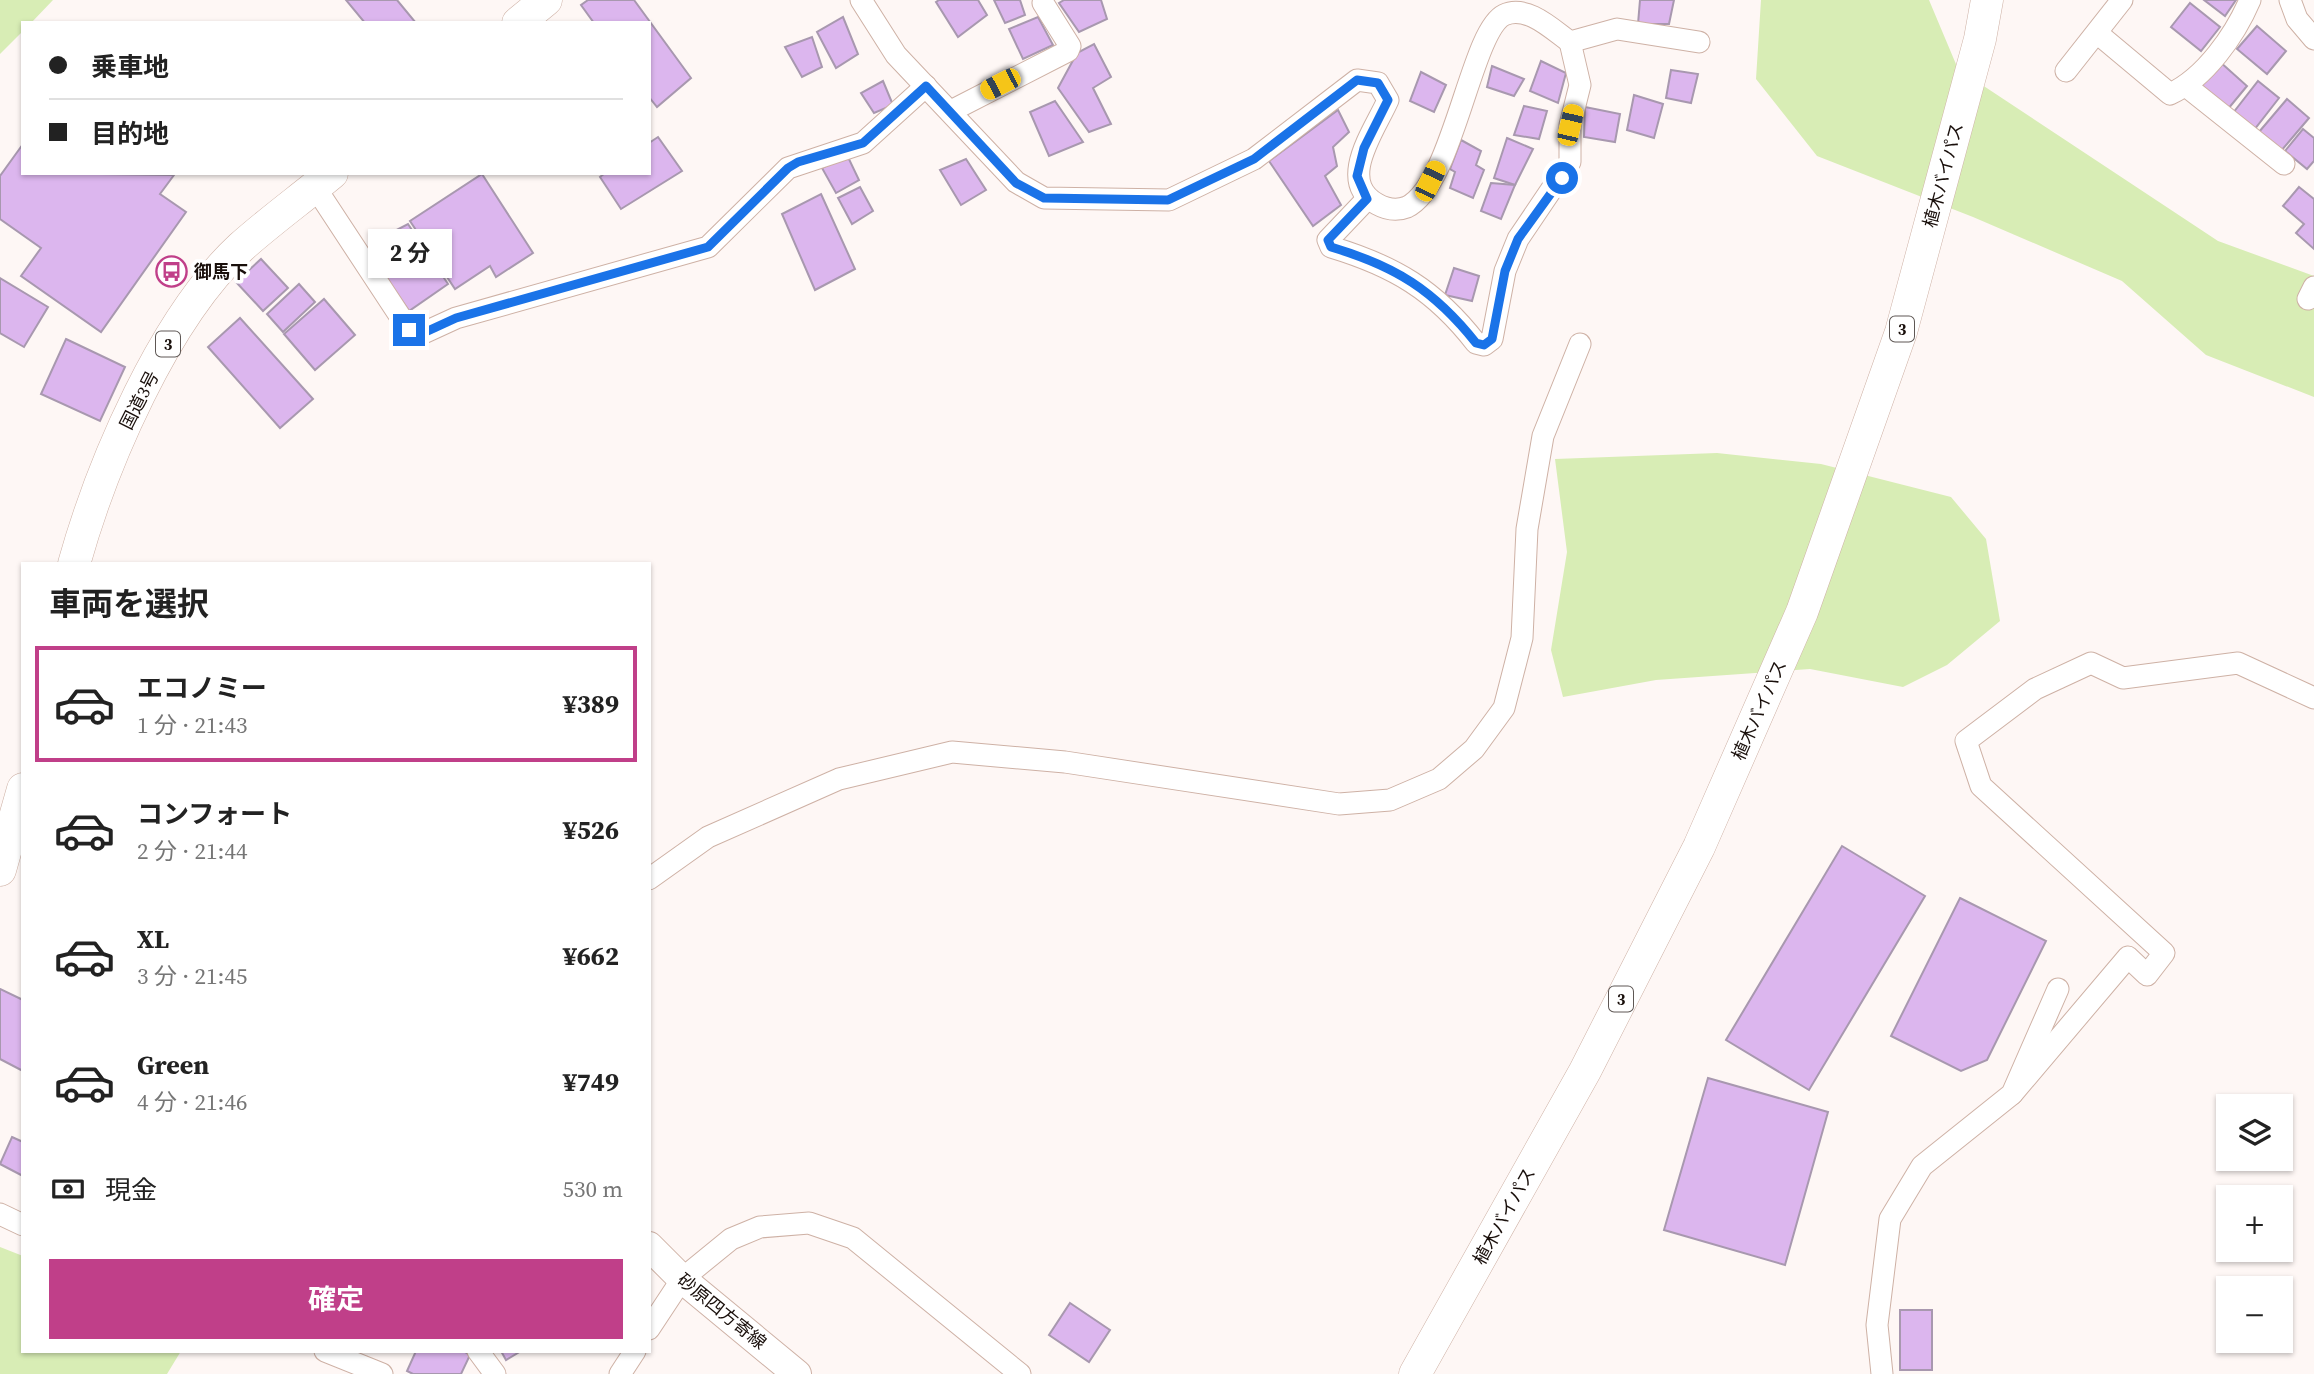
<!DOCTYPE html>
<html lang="ja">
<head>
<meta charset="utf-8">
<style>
  :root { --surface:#fff; --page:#f6f6f6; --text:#222; --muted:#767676; --line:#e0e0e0; --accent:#c03f89 }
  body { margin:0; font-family:"Source Serif 4","Noto Sans JP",serif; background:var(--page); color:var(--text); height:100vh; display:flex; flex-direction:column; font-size:26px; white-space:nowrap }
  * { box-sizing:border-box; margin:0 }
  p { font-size:23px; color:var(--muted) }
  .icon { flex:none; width:38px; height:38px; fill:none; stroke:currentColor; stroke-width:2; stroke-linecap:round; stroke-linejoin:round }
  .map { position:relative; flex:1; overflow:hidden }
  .side { position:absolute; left:21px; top:562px; width:630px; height:791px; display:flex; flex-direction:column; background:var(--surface); border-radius:0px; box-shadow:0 2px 5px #0004 }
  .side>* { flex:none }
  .top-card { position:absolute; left:21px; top:21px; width:630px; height:154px; border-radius:0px; box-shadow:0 2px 5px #0004; display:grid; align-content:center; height:154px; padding:0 28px; background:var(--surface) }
  .controls { position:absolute; left:2216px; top:1094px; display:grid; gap:14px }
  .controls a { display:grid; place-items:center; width:77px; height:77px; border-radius:0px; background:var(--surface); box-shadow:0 2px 5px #0004; font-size:35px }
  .end { position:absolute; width:32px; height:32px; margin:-16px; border:9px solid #1a73e8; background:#fff; box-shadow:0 0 0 4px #fff }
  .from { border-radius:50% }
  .bubble { position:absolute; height:49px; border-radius:0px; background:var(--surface); box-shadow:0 2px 5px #0004; font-size:23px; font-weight:700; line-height:49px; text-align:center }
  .car { position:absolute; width:21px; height:42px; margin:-21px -10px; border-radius:9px; box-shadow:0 0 5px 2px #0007; background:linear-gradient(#f5c518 24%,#345 0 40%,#f5c518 0 76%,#345 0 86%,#f5c518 0) }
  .top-card b { display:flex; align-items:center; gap:24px; height:66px; font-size:26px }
  .top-card b+b { border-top:2px solid var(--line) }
  .top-card i { width:18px; height:18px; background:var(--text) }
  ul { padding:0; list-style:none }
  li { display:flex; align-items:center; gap:21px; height:116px; margin:0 14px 10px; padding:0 14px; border:4px solid transparent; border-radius:0px }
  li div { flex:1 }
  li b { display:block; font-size:26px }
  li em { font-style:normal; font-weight:700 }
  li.current { border-color:var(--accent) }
  li>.icon { width:63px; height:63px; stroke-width:1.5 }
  h2 { padding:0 28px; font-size:32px; line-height:84px }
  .pay { display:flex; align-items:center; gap:18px; height:77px; padding:0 28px; font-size:26px }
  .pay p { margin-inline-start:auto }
  .primary-button { display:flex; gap:14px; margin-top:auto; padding:14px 28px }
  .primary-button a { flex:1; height:80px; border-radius:0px; background:var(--accent); color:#fff; font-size:28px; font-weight:700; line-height:80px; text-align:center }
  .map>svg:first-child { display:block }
</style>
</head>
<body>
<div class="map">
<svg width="2314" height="1374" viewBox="0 0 2314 1374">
  <rect width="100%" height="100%" fill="#fef7f5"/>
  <!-- green -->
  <g fill="#d8edb5">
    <polygon points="0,0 53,0 31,23 23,23 23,31 0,54"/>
    <polygon points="1761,0 1929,0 1958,69 2218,241 2314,276 2314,397 2206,355 2122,281 1973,217 1817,156 1756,79"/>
    <polygon points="1717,453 1821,464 1951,497 1986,539 2000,621 1947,665 1903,687 1810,669 1656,680 1563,697 1551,650 1567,552 1555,459"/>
    <polygon points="0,1247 23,1256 23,1351 181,1351 167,1374 0,1374"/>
  </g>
  <!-- building -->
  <g fill="#dcb6ee" stroke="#a898af" stroke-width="2">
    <polygon points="346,0 397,0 416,23 365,23"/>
    <polygon points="588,0 634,0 691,78 657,107 649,97 649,23 594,23 581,5"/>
    <polygon points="939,0 978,0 987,15 958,37 936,2"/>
    <polygon points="994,0 1020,0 1025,15 1005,23"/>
    <polygon points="1064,0 1101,0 1107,19 1079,32 1059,3"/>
    <polygon points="1640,0 1674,0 1669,24 1638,24"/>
    <polygon points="2204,0 2236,0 2225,16"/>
    <polygon points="2190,3 2220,27 2201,51 2171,27"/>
    <polygon points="843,17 858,54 836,68 817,32"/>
    <polygon points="1038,17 1053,45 1023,59 1009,29"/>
    <polygon points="2257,26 2286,51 2267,74 2237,49"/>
    <polygon points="812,37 822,67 802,77 785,47"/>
    <polygon points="1094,44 1111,77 1093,88 1111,124 1089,132 1058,88 1077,53"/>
    <polygon points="1541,61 1566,73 1558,103 1530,91"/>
    <polygon points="2219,61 2247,86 2228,109 2200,84"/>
    <polygon points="1492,66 1524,79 1514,96 1487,87"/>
    <polygon points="1671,70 1698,74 1691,103 1666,98"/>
    <polygon points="1421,72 1446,85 1434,112 1410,101"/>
    <polygon points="883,81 893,105 874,113 861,93"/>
    <polygon points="2258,81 2279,98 2254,130 2233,113"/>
    <polygon points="1634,95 1663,104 1654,138 1627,130"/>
    <polygon points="2287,99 2309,118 2281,151 2259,132"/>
    <polygon points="1055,101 1083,142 1049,156 1030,112"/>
    <polygon points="1524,106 1547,111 1539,139 1514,135"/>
    <polygon points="1585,107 1620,114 1615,142 1584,137"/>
    <polygon points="1338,110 1349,132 1333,147 1337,166 1325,176 1341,205 1313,226 1269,161"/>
    <polygon points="2303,129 2314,138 2314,161 2307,169 2285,151"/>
    <polygon points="658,137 682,171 621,209 600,177 605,173 649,173 649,143"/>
    <polygon points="1507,138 1533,149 1515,185 1494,178"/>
    <polygon points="1461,140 1481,151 1476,165 1484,170 1473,198 1450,188 1455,172 1450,169"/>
    <polygon points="23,144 23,173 174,175 160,194 186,212 101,332 21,276 41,248 0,219 0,176"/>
    <polygon points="847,155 859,180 836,193 822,168"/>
    <polygon points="966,159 986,190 961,205 940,170"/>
    <polygon points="482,174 533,253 496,277 490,266 455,289 410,221"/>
    <polygon points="1491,183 1515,185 1501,219 1481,211"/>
    <polygon points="860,187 873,211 852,224 838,198"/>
    <polygon points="2299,187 2314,199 2314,249 2296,233 2304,224 2283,206"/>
    <polygon points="821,194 855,269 815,290 782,214"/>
    <polygon points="408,224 448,284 409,311 368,251 381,243 379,239"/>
    <polygon points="261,259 288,288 263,311 236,282"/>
    <polygon points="1454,268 1479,276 1472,301 1445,295"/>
    <polygon points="0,278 48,307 24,347 0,333"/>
    <polygon points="299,284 315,302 283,332 267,314"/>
    <polygon points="324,299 355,335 315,370 284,334"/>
    <polygon points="240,318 313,399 280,428 208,347"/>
    <polygon points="66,339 125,367 100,421 41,394"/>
    <polygon points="1842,846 1925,896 1809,1090 1726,1040"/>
    <polygon points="1960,898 2046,941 1987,1060 1961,1071 1891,1036"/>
    <polygon points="0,989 23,1000 23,1071 0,1059"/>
    <polygon points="1708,1078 1828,1112 1785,1265 1664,1230"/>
    <polygon points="12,1137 23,1142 23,1176 0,1164"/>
    <polygon points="1070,1303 1110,1330 1089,1362 1049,1335"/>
    <rect x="1900" y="1310" width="32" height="60"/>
    <polygon points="416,1351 463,1351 470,1355 461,1374 413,1374 407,1371"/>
    <polygon points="501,1351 521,1351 506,1360"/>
  </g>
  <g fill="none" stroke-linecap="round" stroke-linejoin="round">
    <defs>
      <g id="minor">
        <path d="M861,0L896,55L1016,182L1044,198L1169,200L1254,159L1357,80L1378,83L1388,100C1375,130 1336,181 1377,204C1386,209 1397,211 1407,207C1453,185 1471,31 1504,15C1527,4 1553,30 1570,42L1617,29L1699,42"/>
        <polyline points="2290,0 2297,19 2314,39"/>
        <path d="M2097,33L2170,94C2205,78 2235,35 2250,0"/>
        <polyline points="2066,71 2122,0"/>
        <polyline points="2186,86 2284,164"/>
        <polyline points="951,111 1068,51 1070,46 1043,3"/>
        <polyline points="315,187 409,330 419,335 456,318 708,247 788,168 863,143 926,86"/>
        <path d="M1367,199L1328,240L1331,247C1394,266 1435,290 1476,343L1484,345L1492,339L1505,271L1518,239L1570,162V125L1580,85L1570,42"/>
        <polyline points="2308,299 2314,287"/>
        <polyline points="649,879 708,837 839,779 952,752 1065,762 1339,804 1390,800 1439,779 1474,749 1504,708 1522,638 1527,529 1543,436 1580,344"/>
        <polyline points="2012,1094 2128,957 2147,975 2164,953 1981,786 1966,741 2035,689 2091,663 2123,678 2238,663 2314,698"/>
        <polyline points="0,1214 23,1225"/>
        <polyline points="649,1329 682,1279 731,1239 760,1227 809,1223 853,1238 1020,1374"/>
        <polyline points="325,1351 382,1374"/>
        <polyline points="478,1351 495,1374"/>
        <polyline points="620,1374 635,1351"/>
        <polyline points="1882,1374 1877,1325 1890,1219 1922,1166 2012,1094 2058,989"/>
      </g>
      <polyline id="major" points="649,1246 682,1279 797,1374"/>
      <g id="highway">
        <polyline points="518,23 546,0"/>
        <path d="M74,564C102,464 164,318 241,247C270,221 302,198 332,173"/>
        <polyline points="0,870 23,789"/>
        <polyline points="1415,1374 1585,1071 1699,847 1802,612 1901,332 1980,39 1987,0"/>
      </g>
    </defs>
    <!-- minor casing -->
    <use href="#minor" stroke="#ceb1a5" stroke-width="23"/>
    <!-- major casing -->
    <use href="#major" stroke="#ceb1a5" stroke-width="30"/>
    <!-- highway casing -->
    <use href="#highway" stroke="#ceb1a5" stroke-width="33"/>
    <!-- minor -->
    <use href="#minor" stroke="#fff" stroke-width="21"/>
    <!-- major -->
    <use href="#major" stroke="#fff" stroke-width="28"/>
    <!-- highway -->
    <use href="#highway" stroke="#fff" stroke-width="32"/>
  </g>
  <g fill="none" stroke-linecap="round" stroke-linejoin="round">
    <!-- route -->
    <path stroke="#1a73e8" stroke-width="9" d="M409,330L419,335L456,318L708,247L788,168L798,162L863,143L926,86L1016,183L1044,198L1168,200L1254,159L1357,80L1378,83L1388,100L1364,148L1357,176L1367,199L1328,240L1331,247C1395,266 1434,290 1476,343L1484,345L1492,339L1505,271L1518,239L1562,178"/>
  </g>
  <!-- icons -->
  <defs>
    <symbol id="bus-ring" viewBox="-11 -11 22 22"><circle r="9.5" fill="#fff" stroke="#c03f89" stroke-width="1.5"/><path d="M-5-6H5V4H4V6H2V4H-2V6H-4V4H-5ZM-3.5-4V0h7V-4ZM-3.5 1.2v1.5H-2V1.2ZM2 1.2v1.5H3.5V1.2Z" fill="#c03f89"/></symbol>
  </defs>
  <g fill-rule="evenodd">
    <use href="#bus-ring" x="154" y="254" width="35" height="35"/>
  </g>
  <g text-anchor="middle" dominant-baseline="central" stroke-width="7" stroke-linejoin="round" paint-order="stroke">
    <!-- shield labels -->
    <g fill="#fff" stroke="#5e5754" stroke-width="2">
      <rect x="1890" y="316.5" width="24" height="25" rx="5"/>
      <rect x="156" y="331.5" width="24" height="25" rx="5"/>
      <rect x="1609" y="986.5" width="24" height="25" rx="5"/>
    </g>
    <g font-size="16" font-weight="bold" fill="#190f0b">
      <text x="1902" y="329">3</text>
      <text x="168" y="344">3</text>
      <text x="1621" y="999">3</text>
    </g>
    <!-- street labels -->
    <g font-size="18" fill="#190f0b" stroke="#fff">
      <text transform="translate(1943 175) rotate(-75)">植木バイパス</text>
      <text transform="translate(139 400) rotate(-63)">国道3号</text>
      <text transform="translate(1759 710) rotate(-66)">植木バイパス</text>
      <text transform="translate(1504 1216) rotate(-61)">植木バイパス</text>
      <text transform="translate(722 1311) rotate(39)">砂原四方寄線</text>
    </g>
    <!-- poi labels -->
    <g font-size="18" font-weight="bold" fill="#190f0b" stroke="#fff" text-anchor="start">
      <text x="194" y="271">御馬下</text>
    </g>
  </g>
</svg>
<div class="controls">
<a><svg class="icon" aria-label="layers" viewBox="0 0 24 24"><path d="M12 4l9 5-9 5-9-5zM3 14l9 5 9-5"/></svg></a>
<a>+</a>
<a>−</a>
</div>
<i class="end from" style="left:1562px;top:178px"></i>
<i class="end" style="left:409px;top:330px"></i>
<div class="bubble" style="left:368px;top:229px;width:84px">2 分</div>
<i class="car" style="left:1000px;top:84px;rotate:243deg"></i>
<i class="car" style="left:1570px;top:125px;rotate:13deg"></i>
<i class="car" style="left:1430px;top:181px;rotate:25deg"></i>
<div class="top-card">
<b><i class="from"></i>乗車地</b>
<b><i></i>目的地</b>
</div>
<section class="side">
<h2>車両を選択</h2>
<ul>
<li class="current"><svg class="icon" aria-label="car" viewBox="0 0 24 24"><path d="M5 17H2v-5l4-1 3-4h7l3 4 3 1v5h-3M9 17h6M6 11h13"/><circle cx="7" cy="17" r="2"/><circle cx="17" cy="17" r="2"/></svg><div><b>エコノミー</b><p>1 分 · 21:43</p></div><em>¥389</em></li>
<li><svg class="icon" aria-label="car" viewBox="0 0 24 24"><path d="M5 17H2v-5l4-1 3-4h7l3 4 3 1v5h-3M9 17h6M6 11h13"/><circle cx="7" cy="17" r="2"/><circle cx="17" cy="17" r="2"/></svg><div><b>コンフォート</b><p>2 分 · 21:44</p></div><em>¥526</em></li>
<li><svg class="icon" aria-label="car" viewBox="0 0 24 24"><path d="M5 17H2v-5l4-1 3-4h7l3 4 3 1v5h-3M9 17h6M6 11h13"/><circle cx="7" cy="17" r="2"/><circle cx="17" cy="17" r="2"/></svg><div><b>XL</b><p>3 分 · 21:45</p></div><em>¥662</em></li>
<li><svg class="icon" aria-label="car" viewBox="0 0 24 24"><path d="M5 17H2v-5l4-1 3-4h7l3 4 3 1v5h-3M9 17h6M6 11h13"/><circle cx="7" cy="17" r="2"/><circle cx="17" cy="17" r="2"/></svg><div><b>Green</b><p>4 分 · 21:46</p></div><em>¥749</em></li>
</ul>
<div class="pay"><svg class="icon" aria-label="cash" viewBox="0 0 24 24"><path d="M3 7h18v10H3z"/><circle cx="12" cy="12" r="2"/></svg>現金<p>530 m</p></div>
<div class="primary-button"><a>確定</a></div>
</section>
</div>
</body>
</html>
